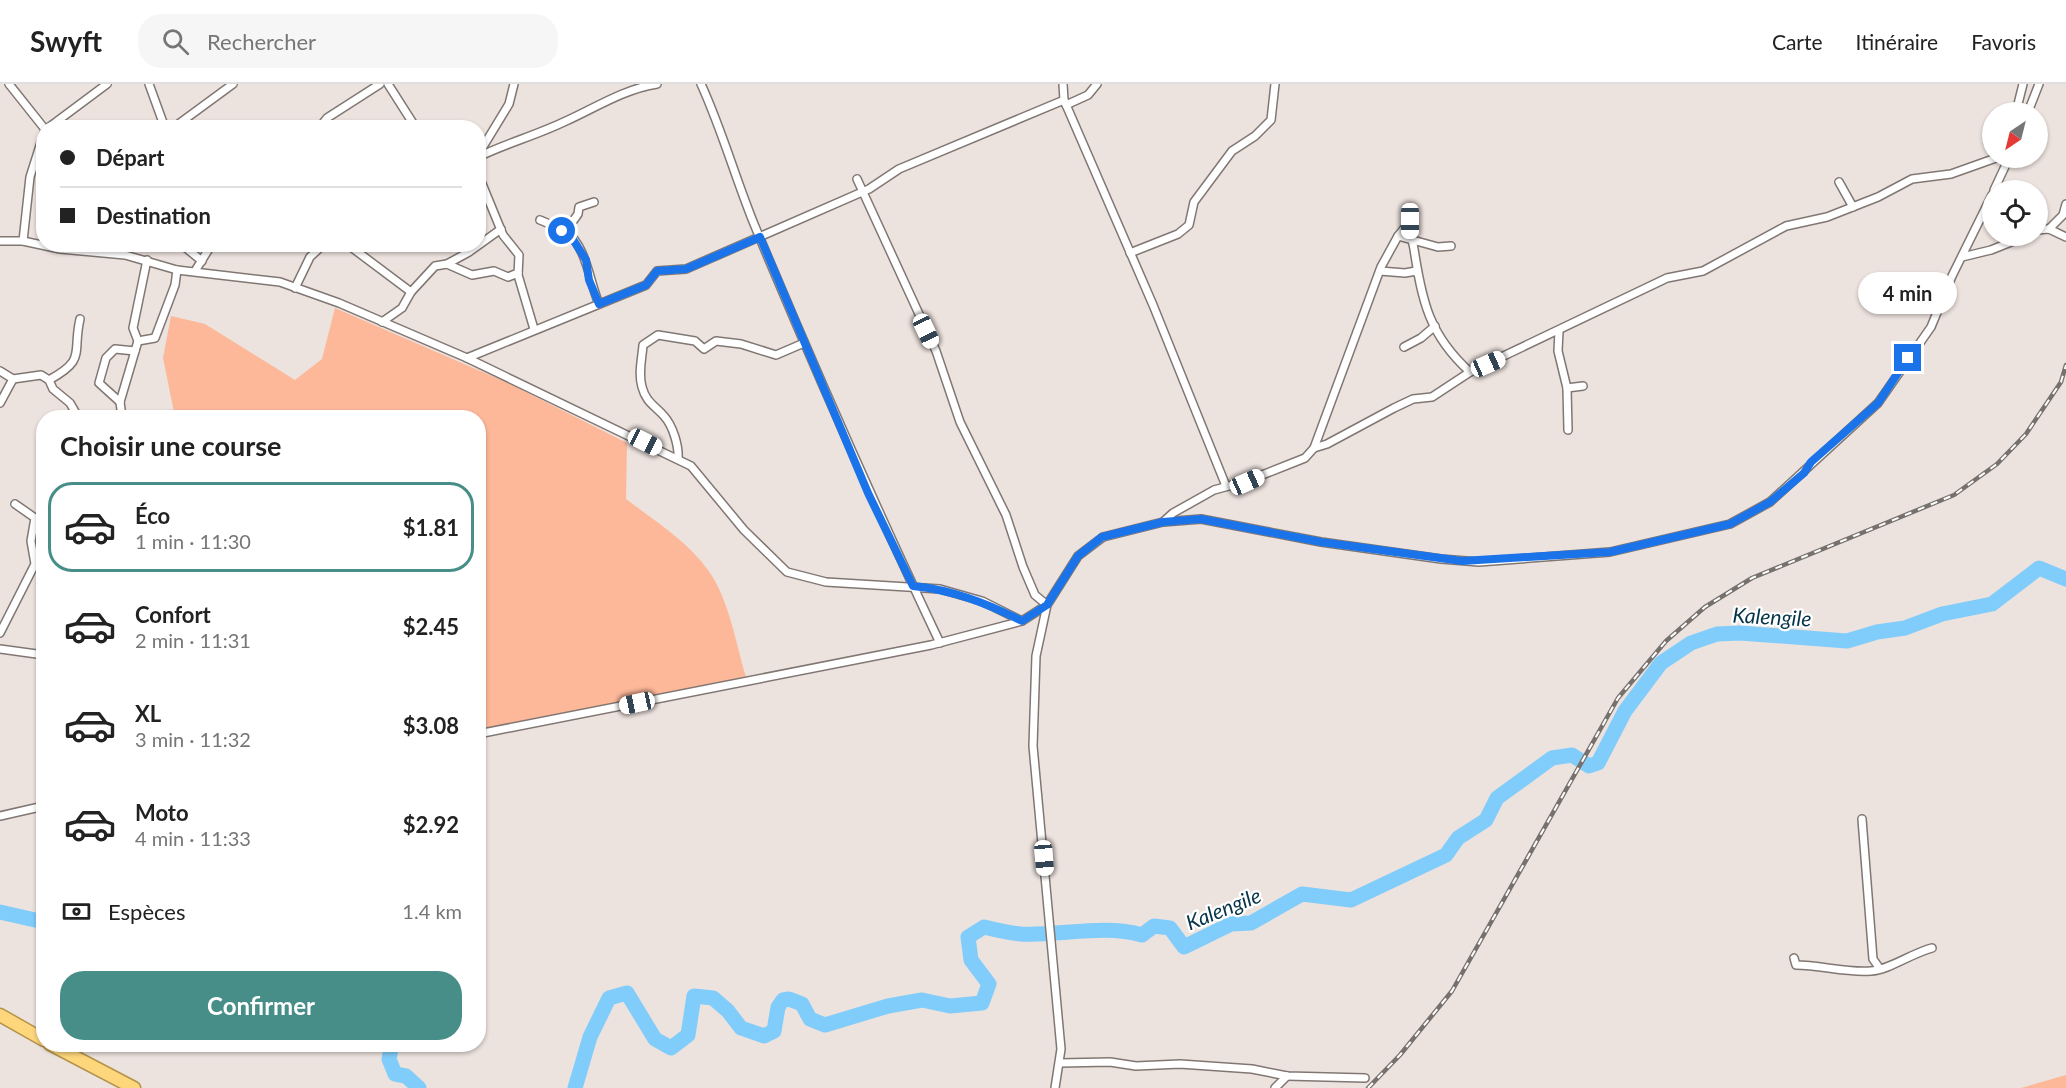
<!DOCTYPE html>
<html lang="fr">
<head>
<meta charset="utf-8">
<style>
  :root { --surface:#fff; --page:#f6f6f6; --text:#222; --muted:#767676; --line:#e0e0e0; --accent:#478e88 }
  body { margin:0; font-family:Lato,sans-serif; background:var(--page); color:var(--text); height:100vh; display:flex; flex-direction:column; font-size:22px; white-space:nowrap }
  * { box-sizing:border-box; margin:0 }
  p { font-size:20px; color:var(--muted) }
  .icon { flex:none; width:33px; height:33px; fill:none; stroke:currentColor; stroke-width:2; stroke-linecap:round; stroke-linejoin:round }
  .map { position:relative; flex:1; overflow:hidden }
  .sheet { position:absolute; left:36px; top:326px; width:450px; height:642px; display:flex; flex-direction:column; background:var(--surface); border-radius:24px; box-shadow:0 2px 4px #0004 }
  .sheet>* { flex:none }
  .hud { position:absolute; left:36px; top:36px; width:450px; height:132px; border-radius:24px; box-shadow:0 2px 4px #0004; display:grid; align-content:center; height:132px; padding:0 24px; background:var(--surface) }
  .needle { width:39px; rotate:215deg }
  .fabs { position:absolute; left:1982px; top:18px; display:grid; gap:12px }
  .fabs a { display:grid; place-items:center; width:66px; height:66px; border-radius:50%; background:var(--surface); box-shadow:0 2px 4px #0004; font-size:30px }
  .end { position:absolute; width:27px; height:27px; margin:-14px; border:8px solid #1a73e8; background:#fff; box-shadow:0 0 0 3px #fff }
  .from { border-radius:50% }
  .bubble { position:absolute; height:42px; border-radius:21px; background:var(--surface); box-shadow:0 2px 4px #0004; font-size:20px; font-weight:700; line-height:42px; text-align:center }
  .car { position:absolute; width:18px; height:36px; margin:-18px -9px; border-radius:8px; box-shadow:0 0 4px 2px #0007; background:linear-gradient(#fff 24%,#345 0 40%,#fff 0 76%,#345 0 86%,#fff 0) }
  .hud b { display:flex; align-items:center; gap:21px; height:57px; font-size:22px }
  .hud b+b { border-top:2px solid var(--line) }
  .hud i { width:15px; height:15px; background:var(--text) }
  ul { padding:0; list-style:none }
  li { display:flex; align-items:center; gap:18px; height:90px; margin:0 12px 9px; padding:0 12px; border:3px solid transparent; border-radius:24px }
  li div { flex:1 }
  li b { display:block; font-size:22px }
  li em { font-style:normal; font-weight:700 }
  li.on { border-color:var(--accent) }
  li>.icon { width:54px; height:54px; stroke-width:1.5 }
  h2 { padding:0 24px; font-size:27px; line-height:72px }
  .pay { display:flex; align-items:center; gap:15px; height:66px; padding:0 24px; font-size:22px }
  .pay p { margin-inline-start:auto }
  .primary-button { display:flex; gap:12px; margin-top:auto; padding:12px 24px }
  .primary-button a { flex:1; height:69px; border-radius:24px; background:var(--accent); color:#fff; font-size:24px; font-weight:700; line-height:69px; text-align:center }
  header { display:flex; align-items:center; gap:36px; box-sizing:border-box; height:84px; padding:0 30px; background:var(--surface); border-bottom:2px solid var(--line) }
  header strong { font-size:28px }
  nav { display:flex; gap:33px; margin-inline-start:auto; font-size:21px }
  .search { width:420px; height:54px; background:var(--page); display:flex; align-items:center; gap:15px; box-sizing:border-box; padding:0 21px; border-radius:24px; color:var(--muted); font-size:22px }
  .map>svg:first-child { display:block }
</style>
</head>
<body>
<header>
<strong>Swyft</strong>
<div class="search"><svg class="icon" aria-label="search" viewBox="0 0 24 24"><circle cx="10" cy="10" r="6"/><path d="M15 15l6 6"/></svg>Rechercher</div>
<nav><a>Carte</a><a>Itinéraire</a><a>Favoris</a></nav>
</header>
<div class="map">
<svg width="2066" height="1004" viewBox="0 0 2066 1004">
  <rect width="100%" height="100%" fill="#ece2de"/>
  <!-- green -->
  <g fill="#fdb799">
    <path d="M335,224L508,299L627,359L626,415C656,438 692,460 712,492C730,521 736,560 746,593L479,646L478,333H175L163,274L171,232L205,240L295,296L322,275Z"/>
    <polygon points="2066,991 2066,1004 2021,1004"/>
  </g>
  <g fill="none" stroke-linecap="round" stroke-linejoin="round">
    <!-- river -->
    <g stroke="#80ccfa" stroke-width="15">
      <polyline points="0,828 44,838"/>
      <polyline points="392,960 389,975 395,990 406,992 419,1004"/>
      <path d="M575,1004L590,953L609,914L627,909L655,955L671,964L688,951L694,912L713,914L728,927L741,944L764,952L774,947L778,923L783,916L789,915L802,920L810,935L825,941L888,922L922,916L950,922L982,919L989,900L971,876L968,853L984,843C996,846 1009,849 1021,850C1060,852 1104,840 1142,851L1154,842L1170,844L1184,863L1231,840L1251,839L1302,810L1351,816L1446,771L1458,754L1486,736L1497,714L1552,674L1572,671L1589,682L1598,679L1625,627L1661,579L1691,559L1717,550L1740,549L1847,557L1877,548L1905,544L1942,530L1992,520L2039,484L2066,495"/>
    </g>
    <defs>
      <g id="minor">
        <polyline points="9,0 44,44"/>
        <polyline points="149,0 165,44"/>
        <polyline points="388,0 416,44"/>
        <path d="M701,0C722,46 735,93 754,140C813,281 874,420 940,559"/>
        <polyline points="1063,0 1064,16 1153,221 1226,402"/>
        <polyline points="1066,21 1088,11 1097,0"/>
        <polyline points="2016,28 2023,0"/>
        <polyline points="2028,28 2039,0"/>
        <polyline points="48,44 107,0"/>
        <polyline points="173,44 233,0"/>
        <polyline points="319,44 327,34 380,0"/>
        <polyline points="478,71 509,20 514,0"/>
        <path d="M478,73C507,59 537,51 566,37C595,24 624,5 657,0"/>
        <polyline points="478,90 503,151 519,171 518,191 534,245"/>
        <polyline points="1839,98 1853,123"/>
        <polyline points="1994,106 2009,74"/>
        <polyline points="540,136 566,147 578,130 579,123 594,118"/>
        <path d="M1410,137C1410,148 1412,155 1414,165C1422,217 1429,251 1470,288"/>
        <polyline points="2049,145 2063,131 2066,120"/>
        <polyline points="2037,146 2049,145 2066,153"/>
        <path d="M566,147C587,164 589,196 599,220"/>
        <polyline points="1398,152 1438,163 1451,162"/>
        <polyline points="0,157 23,157 60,165 125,171 177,186 280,198 339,219 467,274 691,382 744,446 787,488 826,498 940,505 982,517 1022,537"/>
        <polyline points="23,157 30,93 44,49"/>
        <polyline points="181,160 202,177"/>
        <polyline points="347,160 411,208 402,224 382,238"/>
        <polyline points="1130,169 1178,150 1189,141 1194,118 1232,67 1255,52 1271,36 1275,0"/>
        <polyline points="1962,173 1991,166 2026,152"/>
        <polyline points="447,180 469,168 501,145"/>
        <polyline points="195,187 212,160"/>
        <polyline points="1380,187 1405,189 1416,187 1417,189"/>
        <polyline points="295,204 310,173 324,160"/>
        <polyline points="411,208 435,182 447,180 472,191 494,187 508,193 518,189"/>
        <polyline points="1559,247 1558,267 1567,304 1568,346"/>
        <polyline points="138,257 133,244 147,176"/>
        <polyline points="1404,263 1421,254 1435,242"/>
        <polyline points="467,274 646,201 657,187 686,185 869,105 899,85 1064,16"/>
        <polyline points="0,287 13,295 0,319"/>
        <polyline points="13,295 41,291 49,296 53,305 70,319 78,333"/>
        <path d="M49,296C87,275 72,270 80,235"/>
        <polyline points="1567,304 1583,302"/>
        <polyline points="120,318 99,299 106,274 115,265 135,267"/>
        <polyline points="122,333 120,318 138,257 155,254 175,201 177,186"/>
        <polyline points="1314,364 1381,183 1398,152 1410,137"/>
        <path d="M678,375C679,362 673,342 664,332C654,321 646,318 642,303C638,289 642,275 643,261L658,251L695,257L704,265L716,257L741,260L776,271L804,259"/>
        <polyline points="1163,438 1173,429 1214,406 1247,397 1305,374 1314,364 1327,360 1394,324 1413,315 1432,313 1470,288 1667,194 1703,187 1786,142 1827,133 1878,113 1912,95 1951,90 1996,74"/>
        <polyline points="0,549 35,480 31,457 35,434 15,420"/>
        <polyline points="0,565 44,571"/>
        <polyline points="478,650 931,561 1022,537 1047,521 1035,511 1023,483 1006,431 960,338 936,267 857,95"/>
        <polyline points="0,732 44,722"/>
        <polyline points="1862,735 1873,875 1880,885"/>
        <path d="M1794,874L1796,881C1821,881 1845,889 1871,887C1889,886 1912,869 1932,864"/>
        <polyline points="1060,979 1110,978 1136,982 1180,980 1252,985 1287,992 1365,994"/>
        <polyline points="1055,1004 1061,965 1033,662 1036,572 1047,521 1078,472 1103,453 1163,438 1201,435 1321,458 1441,475 1479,478 1610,468 1730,440 1770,418 1878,319 1931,243 1952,192 1992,111"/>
        <polyline points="1275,1004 1287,992"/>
      </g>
      <g id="trunk">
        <polyline points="0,931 44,956"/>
        <polyline points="50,960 134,1004"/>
      </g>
    </defs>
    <!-- minor casing -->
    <use href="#minor" stroke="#807773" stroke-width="10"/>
    <!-- trunk casing -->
    <use href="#trunk" stroke="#b49249" stroke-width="15"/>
    <!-- minor -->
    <use href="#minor" stroke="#fff" stroke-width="7"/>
    <!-- trunk -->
    <use href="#trunk" stroke="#fed67c" stroke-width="12"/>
    <defs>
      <polyline id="rail" points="1368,1004 1400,971 1452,907 1618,614 1666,557 1705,523 1752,494 1954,411 1997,380 2026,350 2061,298 2066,281"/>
    </defs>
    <!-- rail casing -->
    <use href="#rail" stroke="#77716e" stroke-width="4.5"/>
    <!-- rail -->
    <use href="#rail" stroke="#fff" stroke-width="2" stroke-dasharray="7" stroke-linecap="butt"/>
  </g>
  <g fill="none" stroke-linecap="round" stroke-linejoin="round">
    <!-- route -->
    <path stroke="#1a73e8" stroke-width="8" d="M562,147L569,149L586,176L589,196L599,220L646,201L657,187L686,185L760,153L868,409L913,502C953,506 986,519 1022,537L1047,521L1078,472L1102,453L1163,438L1201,435L1321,458L1462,477L1610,468L1730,440L1770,418L1804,389L1811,378L1878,319L1908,274"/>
  </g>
  <g text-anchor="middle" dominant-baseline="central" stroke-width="4.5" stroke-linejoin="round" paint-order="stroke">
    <!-- water labels -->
    <g font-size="21" font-style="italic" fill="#053349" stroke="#fff">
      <text transform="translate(1772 532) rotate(3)">Kalengile</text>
      <text transform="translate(1223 824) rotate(-22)">Kalengile</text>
    </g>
  </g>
</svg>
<div class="fabs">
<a><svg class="needle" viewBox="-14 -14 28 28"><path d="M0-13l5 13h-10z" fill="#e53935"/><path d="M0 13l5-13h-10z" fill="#767676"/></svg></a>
<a><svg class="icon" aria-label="locate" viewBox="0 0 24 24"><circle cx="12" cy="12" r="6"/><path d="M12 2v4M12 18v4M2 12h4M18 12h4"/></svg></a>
</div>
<i class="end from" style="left:562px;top:147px"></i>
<i class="end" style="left:1908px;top:274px"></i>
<div class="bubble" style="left:1858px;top:188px;width:99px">4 min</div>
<i class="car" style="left:1410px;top:137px;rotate:180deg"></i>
<i class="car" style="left:926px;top:247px;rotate:155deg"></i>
<i class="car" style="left:1488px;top:280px;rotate:66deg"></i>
<i class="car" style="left:645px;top:358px;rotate:117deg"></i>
<i class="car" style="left:1247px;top:398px;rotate:66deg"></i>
<i class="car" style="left:637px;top:619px;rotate:258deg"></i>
<i class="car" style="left:1044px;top:774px;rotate:175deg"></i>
<div class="hud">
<b><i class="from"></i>Départ</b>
<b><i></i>Destination</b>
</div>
<section class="sheet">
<h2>Choisir une course</h2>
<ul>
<li class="on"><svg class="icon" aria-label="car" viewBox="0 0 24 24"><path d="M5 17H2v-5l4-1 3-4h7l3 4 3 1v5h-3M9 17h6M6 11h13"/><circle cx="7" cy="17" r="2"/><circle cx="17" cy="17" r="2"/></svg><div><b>Éco</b><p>1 min · 11:30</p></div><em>$1.81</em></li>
<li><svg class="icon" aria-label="car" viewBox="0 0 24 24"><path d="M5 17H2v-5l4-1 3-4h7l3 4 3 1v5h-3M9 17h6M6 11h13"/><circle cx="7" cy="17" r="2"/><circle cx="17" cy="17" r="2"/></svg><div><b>Confort</b><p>2 min · 11:31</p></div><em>$2.45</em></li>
<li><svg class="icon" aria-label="car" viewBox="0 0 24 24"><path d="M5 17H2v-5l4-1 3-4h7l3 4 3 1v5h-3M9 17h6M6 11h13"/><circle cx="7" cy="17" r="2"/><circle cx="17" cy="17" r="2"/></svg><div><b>XL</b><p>3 min · 11:32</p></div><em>$3.08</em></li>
<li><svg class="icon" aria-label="car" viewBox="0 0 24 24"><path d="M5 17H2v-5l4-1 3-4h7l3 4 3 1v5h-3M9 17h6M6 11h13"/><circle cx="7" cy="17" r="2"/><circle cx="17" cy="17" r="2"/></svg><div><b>Moto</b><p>4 min · 11:33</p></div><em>$2.92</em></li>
</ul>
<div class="pay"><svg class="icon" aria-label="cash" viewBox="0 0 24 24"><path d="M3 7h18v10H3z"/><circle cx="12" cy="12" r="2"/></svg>Espèces<p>1.4 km</p></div>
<div class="primary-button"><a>Confirmer</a></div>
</section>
</div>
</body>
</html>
